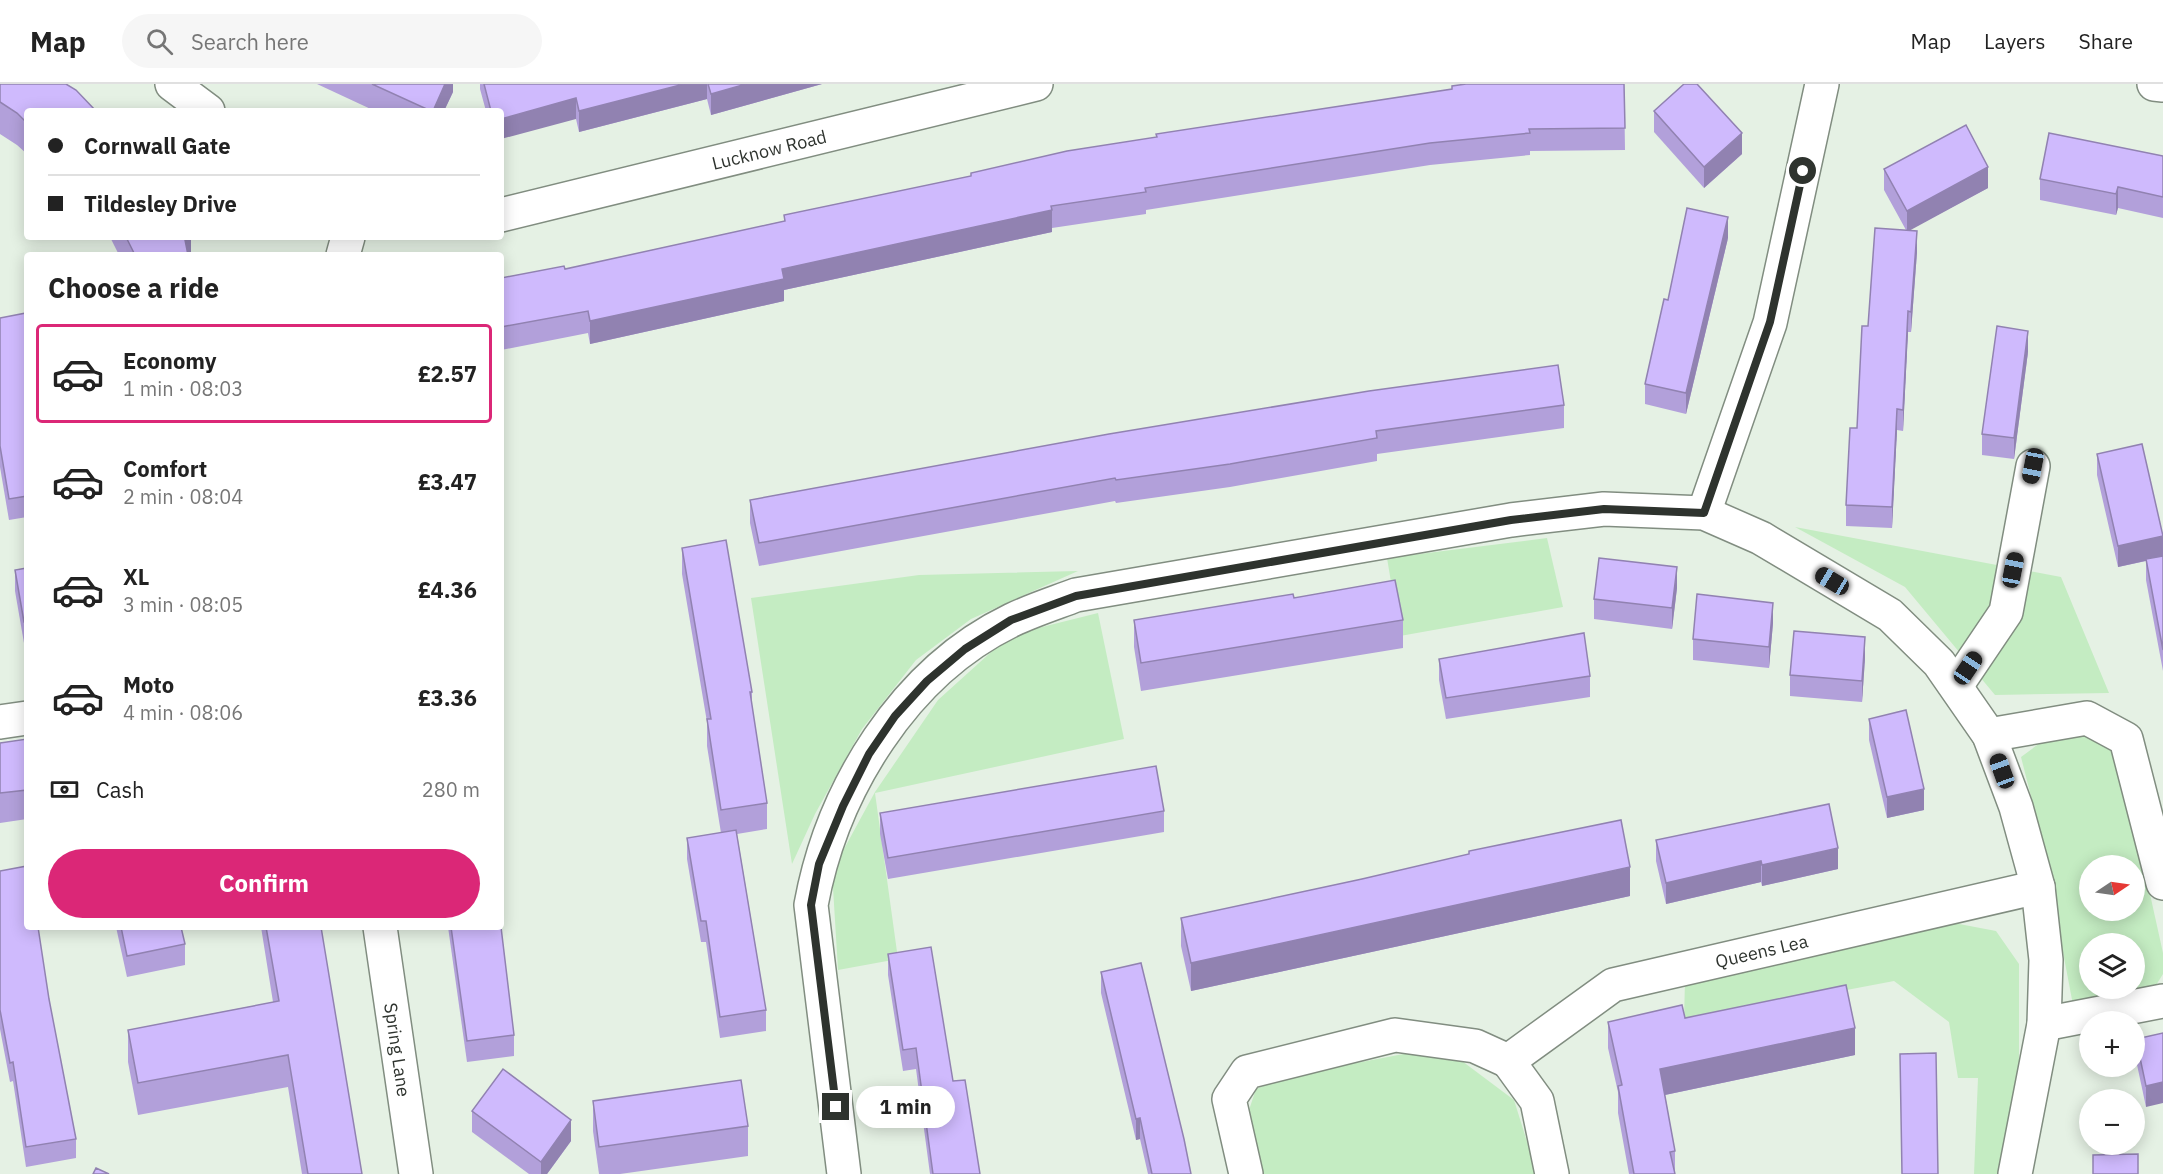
<!DOCTYPE html>
<html lang="en">
<head>
<meta charset="utf-8">
<style>
  :root { --surface:#fff; --page:#f6f6f6; --text:#222; --muted:#767676; --line:#e0e0e0; --accent:#db2777 }
  body { margin:0; font-family:"IBM Plex Sans",sans-serif; background:var(--page); color:var(--text); height:100vh; display:flex; flex-direction:column; font-size:22px; white-space:nowrap }
  * { box-sizing:border-box; margin:0 }
  p { font-size:20px; color:var(--muted) }
  .icon { flex:none; width:33px; height:33px; fill:none; stroke:currentColor; stroke-width:2; stroke-linecap:round; stroke-linejoin:round }
  .map { position:relative; flex:1; overflow:hidden }
  .details { position:absolute; left:24px; top:168px; width:480px; height:678px; display:flex; flex-direction:column; background:var(--surface); border-radius:6px; box-shadow:0 3px 15px #0003 }
  .details>* { flex:none }
  .hud { position:absolute; left:24px; top:24px; width:480px; height:132px; border-radius:6px; box-shadow:0 3px 15px #0003; display:grid; align-content:center; height:132px; padding:0 24px; background:var(--surface) }
  .needle { width:39px; rotate:77deg }
  .tools { position:absolute; left:2079px; top:771px; display:grid; gap:12px }
  .tools a { display:grid; place-items:center; width:66px; height:66px; border-radius:50%; background:var(--surface); box-shadow:0 3px 15px #0003; font-size:30px }
  .end { position:absolute; width:27px; height:27px; margin:-14px; border:8px solid #2e332e; background:#fff; box-shadow:0 0 0 3px #fff }
  .from { border-radius:50% }
  .bubble { position:absolute; height:42px; border-radius:21px; background:var(--surface); box-shadow:0 3px 15px #0003; font-size:20px; font-weight:700; line-height:42px; text-align:center }
  .car { position:absolute; width:18px; height:36px; margin:-18px -9px; border-radius:8px; box-shadow:0 0 4px 2px #0007; background:linear-gradient(#222 24%,#8ab4d8 0 40%,#222 0 76%,#8ab4d8 0 86%,#222 0) }
  .hud b { display:flex; align-items:center; gap:21px; height:57px; font-size:22px }
  .hud b+b { border-top:2px solid var(--line) }
  .hud i { width:15px; height:15px; background:var(--text) }
  ul { padding:0; list-style:none }
  li { display:flex; align-items:center; gap:18px; height:99px; margin:0 12px 9px; padding:0 12px; border:3px solid transparent; border-radius:6px }
  li div { flex:1 }
  li b { display:block; font-size:22px }
  li em { font-style:normal; font-weight:700 }
  li.current { border-color:var(--accent) }
  li>.icon { width:54px; height:54px; stroke-width:1.5 }
  h2 { padding:0 24px; font-size:27px; line-height:72px }
  .pay { display:flex; align-items:center; gap:15px; height:66px; padding:0 24px; font-size:22px }
  .pay p { margin-inline-start:auto }
  .button { display:flex; gap:12px; margin-top:auto; padding:12px 24px }
  .button a { flex:1; height:69px; border-radius:36px; background:var(--accent); color:#fff; font-size:24px; font-weight:700; line-height:69px; text-align:center }
  header { display:flex; align-items:center; gap:36px; box-sizing:border-box; height:84px; padding:0 30px; background:var(--surface); border-bottom:2px solid var(--line) }
  header strong { font-size:28px }
  nav { display:flex; gap:33px; margin-inline-start:auto; font-size:21px }
  .search { width:420px; height:54px; background:var(--page); display:flex; align-items:center; gap:15px; box-sizing:border-box; padding:0 21px; border-radius:33px; color:var(--muted); font-size:22px }
  .map>svg:first-child { display:block }
</style>
</head>
<body>
<header>
<strong>Map</strong>
<div class="search"><svg class="icon" aria-label="search" viewBox="0 0 24 24"><circle cx="10" cy="10" r="6"/><path d="M15 15l6 6"/></svg>Search here</div>
<nav><a>Map</a><a>Layers</a><a>Share</a></nav>
</header>
<div class="map">
<svg width="2163" height="1090" viewBox="0 0 2163 1090">
  <rect width="100%" height="100%" fill="#e5f1e4"/>
  <!-- green -->
  <g fill="#c4ecc2" fill-rule="evenodd">
    <polygon points="1795,443 2061,493 2109,609 1995,611 1905,503"/>
    <polygon points="1547,454 1563,523 1400,552 1387,474"/>
    <polygon points="1078,487 971,535 916,576 862,645 815,730 792,780 751,514 919,491"/>
    <polygon points="1098,529 1124,655 875,709 898,875 838,886 832,787 875,708 938,616 1010,551"/>
    <path d="M2083,652L2118,665L2163,869V890L2153,906L2073,921L2041,752L2021,673L2044,656ZM2090,782H2134V826H2090ZM2090,860H2134V904H2090Z"/>
    <polygon points="1954,839 1996,847 2019,880 2019,990 1998,1090 1974,1090 1978,994 1958,994 1949,938 1894,897 1684,937 1685,896"/>
    <polygon points="1414,968 1462,977 1514,1016 1537,1090 1259,1090 1248,1029 1256,1005 1288,992"/>
  </g>
  <g fill="none" stroke-linecap="round" stroke-linejoin="round">
    <defs>
      <g id="street">
        <polyline points="1704,429 1770,239 1822,0"/>
        <polyline points="1956,602 2006,528 2033,382"/>
        <polyline points="0,638 27,634"/>
        <polyline points="1989,651 2087,634 2126,655 2163,799"/>
        <polyline points="2044,940 2163,917"/>
        <path d="M844,1090L811,821C832,706 904,588 1012,536C1033,526 1055,519 1076,511L1511,436L1604,425L1704,429L1761,454L1890,531L1939,579L1989,651L2016,723L2038,803L2046,876L2044,940L2015,1090"/>
        <polyline points="1246,1090 1229,1015 1247,988 1395,951 1475,962 1508,977"/>
        <path id="s1" d="M1552,1090L1537,1017L1508,977L1613,901L2038,803"/>
      </g>
      <g id="secondary">
        <polyline points="172,0 208,27"/>
        <polyline points="2154,0 2163,1"/>
        <path id="s2" d="M501,131L1036,0"/>
        <polyline points="343,171 348,153"/>
        <path id="s3" d="M380,843L416,1090"/>
      </g>
    </defs>
    <!-- street casing -->
    <use href="#street" stroke="#818d80" stroke-width="36"/>
    <!-- secondary casing -->
    <use href="#secondary" stroke="#818d80" stroke-width="36"/>
    <!-- street -->
    <use href="#street" stroke="#fff" stroke-width="33"/>
    <!-- secondary -->
    <use href="#secondary" stroke="#fff" stroke-width="33"/>
  </g>
  <!-- wall -->
  <g fill="#b2a0da">
    <polygon points="0,0 27,27 27,70 17,61 0,50"/>
    <polygon points="317,0 453,0 453,8 444,27 375,27"/>
    <polygon points="480,0 822,0 711,31 707,15 579,48 576,35 501,27 486,27 480,5"/>
    <polygon points="1624,0 1625,66 1530,67 1530,71 1430,81 1146,126 1146,130 1052,144 1052,148 784,206 784,217 590,260 588,249 501,266 501,194 565,185 784,137 784,131 971,92 971,89 1156,54 1156,50"/>
    <polygon points="1654,27 1742,70 1704,104 1654,48"/>
    <polygon points="2163,72 2163,134 2118,124 2116,131 2040,116 2040,95"/>
    <polygon points="1884,85 1988,104 1909,146 1917,168 1911,248 1908,248 1903,347 1897,346 1892,444 1846,442 1846,421 1857,344 1868,242 1906,146 1884,106"/>
    <polygon points="110,153 191,153 191,171 119,171"/>
    <polygon points="1728,154 1686,330 1645,320 1645,300"/>
    <polygon points="27,233 27,433 9,436 0,383 0,234"/>
    <polygon points="2028,268 2014,375 1982,371 1982,350"/>
    <polygon points="1564,321 1564,344 1377,370 1377,377 1230,403 1116,419 1115,417 759,482 750,439 750,416"/>
    <polygon points="2097,370 2163,452 2163,587 2146,496 2146,477 2118,483 2097,391"/>
    <polygon points="682,464 752,608 752,623 767,719 767,745 737,750 766,926 766,947 720,954 706,858 701,858 687,775 687,754 721,749 707,662 707,638 682,490"/>
    <polygon points="27,484 27,558 24,559 15,507 15,486"/>
    <polygon points="1677,504 1672,545 1594,535 1594,515"/>
    <polygon points="1294,514 1403,536 1403,564 1141,607 1134,563 1134,536"/>
    <polygon points="1773,539 1769,584 1693,576 1693,555"/>
    <polygon points="1865,574 1862,618 1790,612 1790,591"/>
    <polygon points="1439,575 1590,592 1590,613 1446,635 1439,596"/>
    <polygon points="1869,635 1924,726 1887,734 1869,656"/>
    <polygon points="27,655 27,735 0,739 0,659"/>
    <polygon points="1164,727 1164,748 888,795 880,750 880,729"/>
    <polygon points="1656,756 1838,785 1762,802 1761,798 1666,820 1656,777"/>
    <polygon points="0,787 49,915 76,1055 76,1074 26,1083 13,997 10,998 0,945"/>
    <polygon points="1362,795 1630,812 1191,907 1181,862 1181,834"/>
    <polygon points="116,843 181,843 185,860 185,881 127,893"/>
    <polygon points="261,843 321,843 362,1090 302,1090 288,1003 138,1031 128,978 128,946 273,918"/>
    <polygon points="448,843 501,843 514,951 514,972 467,978"/>
    <polygon points="888,870 953,997 980,1090 930,1090 916,985 903,987 888,891"/>
    <polygon points="1101,888 1191,1090 1148,1090 1140,1055 1136,1056 1101,909"/>
    <polygon points="1685,934 1855,971 1665,1011 1675,1067 1675,1090 1629,1090 1618,1029 1618,1008 1608,964 1608,938"/>
    <polygon points="2163,949 2146,1023 2136,976 2136,955"/>
    <polygon points="593,1017 748,1042 748,1072 620,1090 599,1090 593,1047"/>
    <polygon points="472,1027 571,1057 547,1090 529,1090 472,1048"/>
  </g>
  <!-- shaded-wall -->
  <g fill="#9182b1">
    <polygon points="445,0 453,0 453,8 444,27 433,27"/>
    <polygon points="684,0 707,0 707,15 579,48 579,27"/>
    <polygon points="746,0 822,0 711,31 711,10"/>
    <polygon points="576,14 576,35 501,55 501,35"/>
    <polygon points="1742,49 1742,70 1704,104 1704,83"/>
    <polygon points="1988,83 1988,104 1907,148 1907,127"/>
    <polygon points="2118,103 2118,124 2116,131 2116,110"/>
    <polygon points="1052,126 1052,148 784,206 784,217 590,260 590,237 782,185"/>
    <polygon points="1728,133 1728,154 1686,330 1686,309"/>
    <polygon points="1917,147 1917,168 1911,248 1911,228"/>
    <polygon points="191,153 191,171 185,171 185,156"/>
    <polygon points="1908,227 1908,248 1903,347 1903,326"/>
    <polygon points="2028,247 2028,268 2014,375 2014,354"/>
    <polygon points="1897,325 1897,346 1892,444 1892,423"/>
    <polygon points="2163,452 2163,473 2118,483 2118,462"/>
    <polygon points="1677,483 1677,504 1672,545 1672,524"/>
    <polygon points="1773,519 1773,539 1769,584 1769,563"/>
    <polygon points="1865,553 1865,574 1862,618 1862,597"/>
    <polygon points="1924,705 1924,726 1887,734 1887,713"/>
    <polygon points="1838,764 1838,785 1762,802 1762,781"/>
    <polygon points="1761,777 1761,798 1666,820 1666,799"/>
    <polygon points="1630,783 1630,812 1191,907 1191,879"/>
    <polygon points="1855,944 1855,971 1660,1012 1660,985"/>
    <polygon points="2163,998 2163,1019 2146,1023 2146,1002"/>
    <polygon points="1140,1034 1140,1055 1136,1056 1136,1035"/>
    <polygon points="571,1036 571,1057 547,1090 541,1090 541,1078"/>
  </g>
  <!-- building -->
  <g fill="#cfbafd" stroke="#9182b1" stroke-width="1.5">
    <polygon points="0,0 66,0 76,6 96,27 27,27 27,39 17,29 0,18"/>
    <polygon points="372,0 445,0 433,27 431,27"/>
    <polygon points="484,0 684,0 579,27 576,14 501,35 501,27 491,27"/>
    <polygon points="708,0 746,0 711,10"/>
    <polygon points="1466,0 1624,0 1625,44 1529,45 1530,49 1430,59 1145,104 1146,108 1051,122 1052,126 782,185 784,195 590,237 588,227 501,243 501,194 564,182 565,185 785,137 784,131 971,92 971,89 1067,67 1157,53 1156,50 1452,5 1452,2"/>
    <polygon points="1684,0 1697,0 1742,49 1704,83 1654,27"/>
    <polygon points="1966,41 1988,83 1907,127 1884,85"/>
    <polygon points="2049,49 2163,72 2163,113 2118,103 2116,110 2040,95"/>
    <polygon points="1687,124 1728,133 1686,309 1645,300 1664,215 1668,216"/>
    <polygon points="1875,144 1917,147 1911,228 1908,227 1903,326 1897,325 1892,423 1846,421 1850,344 1857,344 1862,242 1868,242"/>
    <polygon points="126,153 191,153 185,156 188,171 135,171"/>
    <polygon points="26,229 27,412 9,415 0,362 0,234"/>
    <polygon points="1997,242 2028,247 2014,354 1982,350"/>
    <polygon points="1558,281 1564,321 1376,347 1377,354 1230,380 1116,396 1115,394 759,459 750,416 1109,350 1369,307"/>
    <polygon points="2142,360 2163,452 2118,462 2097,370"/>
    <polygon points="726,456 752,608 750,608 767,719 721,726 707,635 711,635 682,464"/>
    <polygon points="2163,472 2163,566 2146,475"/>
    <polygon points="1599,474 1677,483 1672,524 1594,515"/>
    <polygon points="27,484 27,538 24,538 15,486"/>
    <polygon points="1395,496 1403,536 1141,579 1134,536 1293,510 1294,514"/>
    <polygon points="1697,510 1773,519 1769,563 1693,555"/>
    <polygon points="1794,547 1865,553 1862,597 1790,591"/>
    <polygon points="1584,549 1590,592 1446,614 1439,575"/>
    <polygon points="1906,626 1924,705 1887,713 1869,635"/>
    <polygon points="27,655 27,706 0,709 0,659"/>
    <polygon points="1156,682 1164,727 888,774 880,729"/>
    <polygon points="1829,720 1838,764 1762,781 1761,777 1666,799 1656,756"/>
    <polygon points="1621,736 1630,783 1191,879 1181,834 1362,795 1469,770 1469,767"/>
    <polygon points="736,746 766,926 720,933 706,837 701,837 687,754"/>
    <polygon points="27,782 27,843 38,843 49,915 76,1055 26,1063 13,978 10,979 0,926 0,787"/>
    <polygon points="121,843 181,843 185,860 127,872"/>
    <polygon points="266,843 321,843 362,1090 308,1090 288,971 138,999 128,946 279,917"/>
    <polygon points="451,843 501,843 514,951 467,957"/>
    <polygon points="931,863 953,997 965,996 980,1090 933,1090 916,964 903,966 888,870"/>
    <polygon points="1141,879 1184,1055 1191,1090 1152,1090 1140,1034 1136,1035 1101,888"/>
    <polygon points="1846,901 1855,944 1660,985 1675,1067 1670,1068 1675,1090 1634,1090 1618,1002 1622,1001 1608,938 1682,921 1685,934"/>
    <polygon points="2163,949 2163,998 2146,1002 2136,955"/>
    <polygon points="1936,969 1938,1090 1902,1090 1900,970"/>
    <polygon points="503,985 571,1036 541,1078 472,1027"/>
    <polygon points="741,996 748,1042 599,1063 593,1017"/>
    <polygon points="2138,1070 2138,1090 2093,1090 2093,1071"/>
    <polygon points="96,1084 109,1090 93,1090"/>
  </g>
  <g fill="none" stroke-linecap="round" stroke-linejoin="round">
    <!-- route -->
    <polyline stroke="#2e332e" stroke-width="8" points="836,1023 811,821 819,780 843,722 869,670 895,632 927,597 965,565 1011,536 1076,512 1511,436 1604,425 1704,429 1770,238 1803,87"/>
  </g>
  <g text-anchor="middle" dominant-baseline="central" stroke-width="5" stroke-linejoin="round" paint-order="stroke">
    <!-- street labels -->
    <g font-size="18" fill="#2e332e" stroke="#f2fff1">
      <text stroke="none"><textPath href="#s2" startOffset="276">Lucknow Road</textPath></text>
      <text stroke="none"><textPath href="#s1" startOffset="406">Queens Lea</textPath></text>
      <text stroke="none"><textPath href="#s3" startOffset="124">Spring Lane</textPath></text>
    </g>
  </g>
</svg>
<div class="tools">
<a><svg class="needle" viewBox="-14 -14 28 28"><path d="M0-13l5 13h-10z" fill="#e53935"/><path d="M0 13l5-13h-10z" fill="#767676"/></svg></a>
<a><svg class="icon" aria-label="layers" viewBox="0 0 24 24"><path d="M12 4l9 5-9 5-9-5zM3 14l9 5 9-5"/></svg></a>
<a>+</a>
<a>−</a>
</div>
<i class="end from" style="left:1803px;top:87px"></i>
<i class="end" style="left:836px;top:1023px"></i>
<div class="bubble" style="left:856px;top:1002px;width:99px">1 min</div>
<i class="car" style="left:2033px;top:382px;rotate:191deg"></i>
<i class="car" style="left:2013px;top:486px;rotate:11deg"></i>
<i class="car" style="left:1832px;top:497px;rotate:301deg"></i>
<i class="car" style="left:1968px;top:584px;rotate:34deg"></i>
<i class="car" style="left:2002px;top:687px;rotate:340deg"></i>
<div class="hud">
<b><i class="from"></i>Cornwall Gate</b>
<b><i></i>Tildesley Drive</b>
</div>
<section class="details">
<h2>Choose a ride</h2>
<ul>
<li class="current"><svg class="icon" aria-label="car" viewBox="0 0 24 24"><path d="M5 17H2v-5l4-1 3-4h7l3 4 3 1v5h-3M9 17h6M6 11h13"/><circle cx="7" cy="17" r="2"/><circle cx="17" cy="17" r="2"/></svg><div><b>Economy</b><p>1 min · 08:03</p></div><em>£2.57</em></li>
<li><svg class="icon" aria-label="car" viewBox="0 0 24 24"><path d="M5 17H2v-5l4-1 3-4h7l3 4 3 1v5h-3M9 17h6M6 11h13"/><circle cx="7" cy="17" r="2"/><circle cx="17" cy="17" r="2"/></svg><div><b>Comfort</b><p>2 min · 08:04</p></div><em>£3.47</em></li>
<li><svg class="icon" aria-label="car" viewBox="0 0 24 24"><path d="M5 17H2v-5l4-1 3-4h7l3 4 3 1v5h-3M9 17h6M6 11h13"/><circle cx="7" cy="17" r="2"/><circle cx="17" cy="17" r="2"/></svg><div><b>XL</b><p>3 min · 08:05</p></div><em>£4.36</em></li>
<li><svg class="icon" aria-label="car" viewBox="0 0 24 24"><path d="M5 17H2v-5l4-1 3-4h7l3 4 3 1v5h-3M9 17h6M6 11h13"/><circle cx="7" cy="17" r="2"/><circle cx="17" cy="17" r="2"/></svg><div><b>Moto</b><p>4 min · 08:06</p></div><em>£3.36</em></li>
</ul>
<div class="pay"><svg class="icon" aria-label="cash" viewBox="0 0 24 24"><path d="M3 7h18v10H3z"/><circle cx="12" cy="12" r="2"/></svg>Cash<p>280 m</p></div>
<div class="button"><a>Confirm</a></div>
</section>
</div>
</body>
</html>
